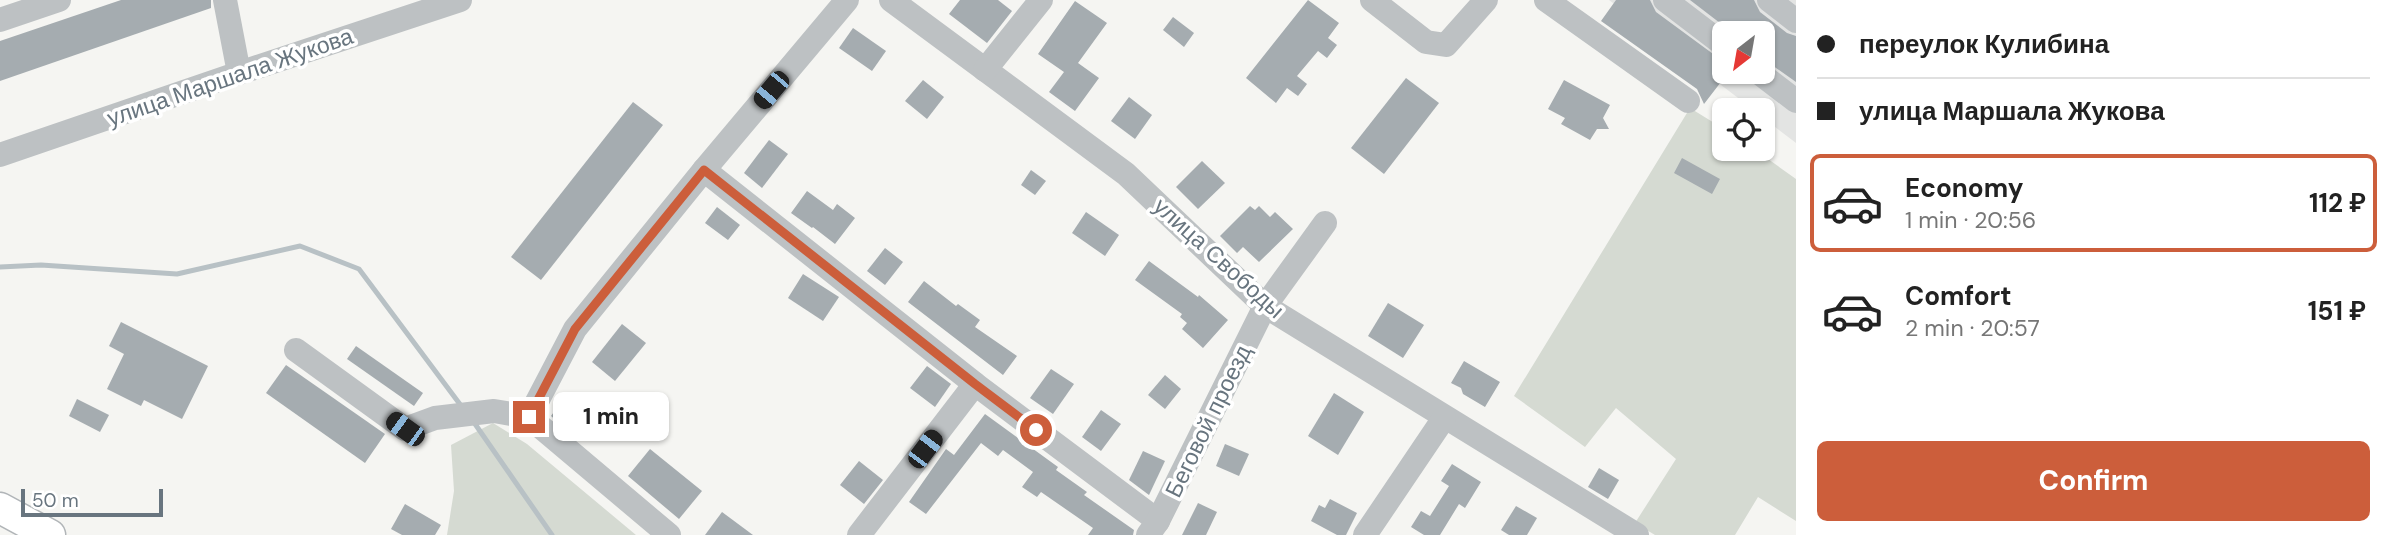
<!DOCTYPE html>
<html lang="en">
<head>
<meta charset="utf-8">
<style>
  :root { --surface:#fff; --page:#f6f6f6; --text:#222; --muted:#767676; --line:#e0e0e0; --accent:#cc5e3b }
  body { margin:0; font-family:"DM Sans",sans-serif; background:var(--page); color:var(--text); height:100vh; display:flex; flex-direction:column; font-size:26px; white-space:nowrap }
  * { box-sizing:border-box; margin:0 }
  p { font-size:23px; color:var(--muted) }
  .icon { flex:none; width:38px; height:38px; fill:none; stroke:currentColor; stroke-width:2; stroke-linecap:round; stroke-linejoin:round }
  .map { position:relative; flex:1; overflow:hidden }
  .side { display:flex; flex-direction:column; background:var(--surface); width:595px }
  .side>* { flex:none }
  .top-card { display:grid; align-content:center; height:154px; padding:0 21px; background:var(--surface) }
  .needle { width:46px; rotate:211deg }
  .controls { position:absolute; left:1712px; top:21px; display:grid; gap:14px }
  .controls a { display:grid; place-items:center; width:63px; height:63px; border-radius:10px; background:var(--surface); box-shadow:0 2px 5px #0004; font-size:35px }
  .scale { position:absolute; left:21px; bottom:18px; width:142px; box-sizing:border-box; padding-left:7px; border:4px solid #68757f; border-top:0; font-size:19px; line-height:24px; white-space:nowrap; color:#68757f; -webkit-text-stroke:5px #fff; paint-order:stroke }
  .end { position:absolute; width:32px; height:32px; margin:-16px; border:9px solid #cc5e3b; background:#fff; box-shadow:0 0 0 4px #fff }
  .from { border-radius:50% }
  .bubble { position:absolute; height:49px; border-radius:10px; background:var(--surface); box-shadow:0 2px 5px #0004; font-size:23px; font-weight:700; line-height:49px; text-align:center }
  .car { position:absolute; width:21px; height:42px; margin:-21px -10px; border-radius:9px; box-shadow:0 0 5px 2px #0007; background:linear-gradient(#222 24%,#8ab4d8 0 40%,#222 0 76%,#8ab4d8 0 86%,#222 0) }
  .top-card b { display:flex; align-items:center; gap:24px; height:66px; font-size:26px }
  .top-card b+b { border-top:2px solid var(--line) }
  .top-card i { width:18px; height:18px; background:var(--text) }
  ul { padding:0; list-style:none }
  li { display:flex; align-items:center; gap:21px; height:98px; margin:0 14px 10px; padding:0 7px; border:4px solid transparent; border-radius:10px }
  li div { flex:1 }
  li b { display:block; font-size:26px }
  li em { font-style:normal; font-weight:700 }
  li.current { border-color:var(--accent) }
  li>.icon { width:63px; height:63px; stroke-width:1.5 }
  .action { display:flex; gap:14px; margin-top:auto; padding:14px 21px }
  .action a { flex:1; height:80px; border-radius:10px; background:var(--accent); color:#fff; font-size:28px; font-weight:700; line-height:80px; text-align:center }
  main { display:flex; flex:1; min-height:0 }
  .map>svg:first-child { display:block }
</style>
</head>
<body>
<main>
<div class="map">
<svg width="1796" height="535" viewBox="0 0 1796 535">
  <rect width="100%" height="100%" fill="#f5f5f2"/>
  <!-- built -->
  <path fill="#e3e4e3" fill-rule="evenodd" d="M1609,0H1796V143L1762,117V110H1754ZM1724,33H1762V72H1724Z"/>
  <!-- green -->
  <g fill="#d5dad2">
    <polygon points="1690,108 1724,129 1724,149 1754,149 1796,179 1796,521 1758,497 1735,535 1655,535 1635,523 1676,459 1616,408 1585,447 1514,396"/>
    <polygon points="493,423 527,444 636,535 447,535 454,491 451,445"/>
  </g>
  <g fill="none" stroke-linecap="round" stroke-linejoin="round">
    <!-- stream -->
    <g stroke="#b8c1c5" stroke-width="5">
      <polyline points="0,267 41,265 177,274 300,246 359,269 462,407"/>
      <polyline points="473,421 552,535"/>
    </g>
  </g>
  <!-- building -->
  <g fill="#a5acb0">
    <polygon points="121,0 211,0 211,8 0,81 0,41"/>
    <polygon points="960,0 998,0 1012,11 987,43 949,14"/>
    <polygon points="1308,0 1339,23 1328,38 1337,45 1327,58 1318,51 1297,76 1307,84 1298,96 1287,88 1276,103 1246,78"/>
    <polygon points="1616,0 1650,0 1656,12 1724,62 1724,78 1704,104 1697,89 1601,21"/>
    <polygon points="1690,0 1754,0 1760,12 1787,33 1796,36 1796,82 1762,58 1762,33 1733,33"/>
    <polygon points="1075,1 1107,23 1078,63 1099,78 1075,111 1049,92 1064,72 1038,54"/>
    <polygon points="1173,17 1194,33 1184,47 1163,30"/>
    <polygon points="853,28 886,51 872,71 839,48"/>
    <polygon points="1406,78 1439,103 1384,174 1351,148"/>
    <polygon points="923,80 944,97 927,119 905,101"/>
    <polygon points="1564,80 1610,105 1603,118 1609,129 1597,129 1590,140 1561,124 1565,118 1548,109"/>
    <polygon points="1129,97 1152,115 1135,139 1111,121"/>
    <polygon points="633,102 663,125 541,280 511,257"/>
    <polygon points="769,140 788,154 762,188 744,173"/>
    <polygon points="1682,158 1720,179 1712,194 1674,173"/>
    <polygon points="1202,161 1225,183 1198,209 1176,187"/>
    <polygon points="1031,170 1046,181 1035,195 1021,185"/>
    <polygon points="807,191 833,210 837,204 855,218 835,244 813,227 812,228 791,213"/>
    <polygon points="1250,206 1255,210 1259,206 1270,217 1275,212 1293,229 1259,262 1243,247 1237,253 1220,236"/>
    <polygon points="717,207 740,225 728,240 705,223"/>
    <polygon points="1086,212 1119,235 1105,256 1072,233"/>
    <polygon points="885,248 903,262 885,285 867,271"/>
    <polygon points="1149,261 1198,297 1199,295 1228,320 1203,348 1182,329 1187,323 1180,317 1182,314 1135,280"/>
    <polygon points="803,274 839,297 823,321 788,298"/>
    <polygon points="924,281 956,306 958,304 980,320 975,327 1017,356 1003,375 908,302"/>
    <polygon points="1388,303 1424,325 1403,358 1368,336"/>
    <polygon points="121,322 208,366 182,419 144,400 141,406 107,389 124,354 109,346"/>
    <polygon points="622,324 646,343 615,381 592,362"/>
    <polygon points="356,346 423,393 414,406 347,359"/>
    <polygon points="1464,361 1500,382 1485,407 1463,394 1461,388 1451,383"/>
    <polygon points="286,365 385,434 365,463 266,393"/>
    <polygon points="927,366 951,384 935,407 910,388"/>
    <polygon points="1051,369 1074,384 1053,414 1030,398"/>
    <polygon points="1165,375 1181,389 1165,409 1148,395"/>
    <polygon points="1334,393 1364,412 1338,455 1308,436"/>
    <polygon points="566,395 590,413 574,435 551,416"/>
    <polygon points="77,399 109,415 100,432 69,416"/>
    <polygon points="1101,410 1121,424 1101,451 1082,437"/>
    <polygon points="985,414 1058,467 1056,470 1087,492 1084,495 1134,530 1133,535 1088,535 1093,528 1041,492 1037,497 1022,487 1033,472 1003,450 998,456 981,443 926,514 909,502 946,449 954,455"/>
    <polygon points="1225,444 1249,454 1239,476 1216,466"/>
    <polygon points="650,449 702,491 679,519 628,476"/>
    <polygon points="1143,451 1165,461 1149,495 1129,480"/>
    <polygon points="859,461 883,480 864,504 840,485"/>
    <polygon points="1452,464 1481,482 1465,508 1459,504 1440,535 1424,535 1411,527 1421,511 1430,516 1449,486 1441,481"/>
    <polygon points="1599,468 1619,480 1608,499 1588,487"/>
    <polygon points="1330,499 1357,513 1346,535 1337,535 1311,521 1319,505 1325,508"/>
    <polygon points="1198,503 1217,512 1206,535 1182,535"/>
    <polygon points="405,504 441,525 435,535 402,535 391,529"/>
    <polygon points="1516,506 1537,518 1527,535 1509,535 1501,530"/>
    <polygon points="722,512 753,535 705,535"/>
  </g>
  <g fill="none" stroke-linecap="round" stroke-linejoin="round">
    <defs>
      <polyline id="major" points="0,508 50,535"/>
    </defs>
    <!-- major casing -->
    <use href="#major" stroke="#b1b5b8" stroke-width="33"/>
    <!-- minor -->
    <g stroke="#bdc1c3" stroke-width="24">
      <polyline points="225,0 239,73"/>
      <polyline points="891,0 1126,174 1265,306 1637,535"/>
      <polyline points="1372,0 1426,42 1446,45 1486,0"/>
      <polyline points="1546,0 1688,101"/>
      <polyline points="1665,0 1724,45"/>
      <polyline points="1769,0 1796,21"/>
      <polyline points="0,20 59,0"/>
      <polyline points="985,70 1041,0"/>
      <polyline points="1758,72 1796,101"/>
      <polyline points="0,155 239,73 460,0"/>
      <polyline points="704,170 975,384 1158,521"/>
      <polyline points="296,350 405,429 435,418 494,411 529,417"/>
      <polyline points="529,417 575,329 704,170 847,0"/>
      <polyline points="529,417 669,535"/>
      <polyline points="859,535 975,384"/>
      <polyline points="1148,535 1158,521 1265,306 1325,223"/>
      <polyline points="1365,535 1444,418"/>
    </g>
    <!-- major -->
    <use href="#major" stroke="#fff" stroke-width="30"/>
  </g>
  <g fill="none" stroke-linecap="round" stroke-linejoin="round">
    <!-- route -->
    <polyline stroke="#cc5e3b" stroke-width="9" points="529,417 575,329 704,170 975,384 1036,430"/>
  </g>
  <g text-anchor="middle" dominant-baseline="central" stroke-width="7" stroke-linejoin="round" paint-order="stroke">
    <!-- street labels -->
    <g font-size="23" fill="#68757f" stroke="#fff">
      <text transform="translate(230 77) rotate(-19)">улица Маршала Жукова</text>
      <text transform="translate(1219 258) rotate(42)">улица Свободы</text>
      <text transform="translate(1208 421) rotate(-64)">Беговой проезд</text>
    </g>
  </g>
</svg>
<div class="controls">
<a><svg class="needle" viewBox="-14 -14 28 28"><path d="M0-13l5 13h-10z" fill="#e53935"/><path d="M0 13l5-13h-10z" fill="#767676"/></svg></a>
<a><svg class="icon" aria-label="locate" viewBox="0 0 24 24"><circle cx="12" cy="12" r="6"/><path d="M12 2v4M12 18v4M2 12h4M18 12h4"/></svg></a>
</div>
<div class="scale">50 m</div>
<i class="end from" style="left:1036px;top:430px"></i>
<i class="end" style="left:529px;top:417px"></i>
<div class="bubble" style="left:553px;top:392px;width:116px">1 min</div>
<i class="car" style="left:771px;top:90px;rotate:220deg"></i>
<i class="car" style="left:405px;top:429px;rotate:306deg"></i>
<i class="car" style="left:925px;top:449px;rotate:37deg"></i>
</div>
<section class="side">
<div class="top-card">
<b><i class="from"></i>переулок Кулибина</b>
<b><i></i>улица Маршала Жукова</b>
</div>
<ul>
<li class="current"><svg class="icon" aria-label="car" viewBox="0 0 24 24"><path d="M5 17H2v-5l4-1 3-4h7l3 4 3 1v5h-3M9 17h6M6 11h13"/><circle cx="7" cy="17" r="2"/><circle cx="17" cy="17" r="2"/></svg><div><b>Economy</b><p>1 min · 20:56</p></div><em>112 ₽</em></li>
<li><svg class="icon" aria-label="car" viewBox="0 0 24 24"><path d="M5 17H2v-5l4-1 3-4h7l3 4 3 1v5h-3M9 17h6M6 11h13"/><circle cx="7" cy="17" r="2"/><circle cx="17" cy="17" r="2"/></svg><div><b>Comfort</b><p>2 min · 20:57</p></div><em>151 ₽</em></li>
</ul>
<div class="action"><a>Confirm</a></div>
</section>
</main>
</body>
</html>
